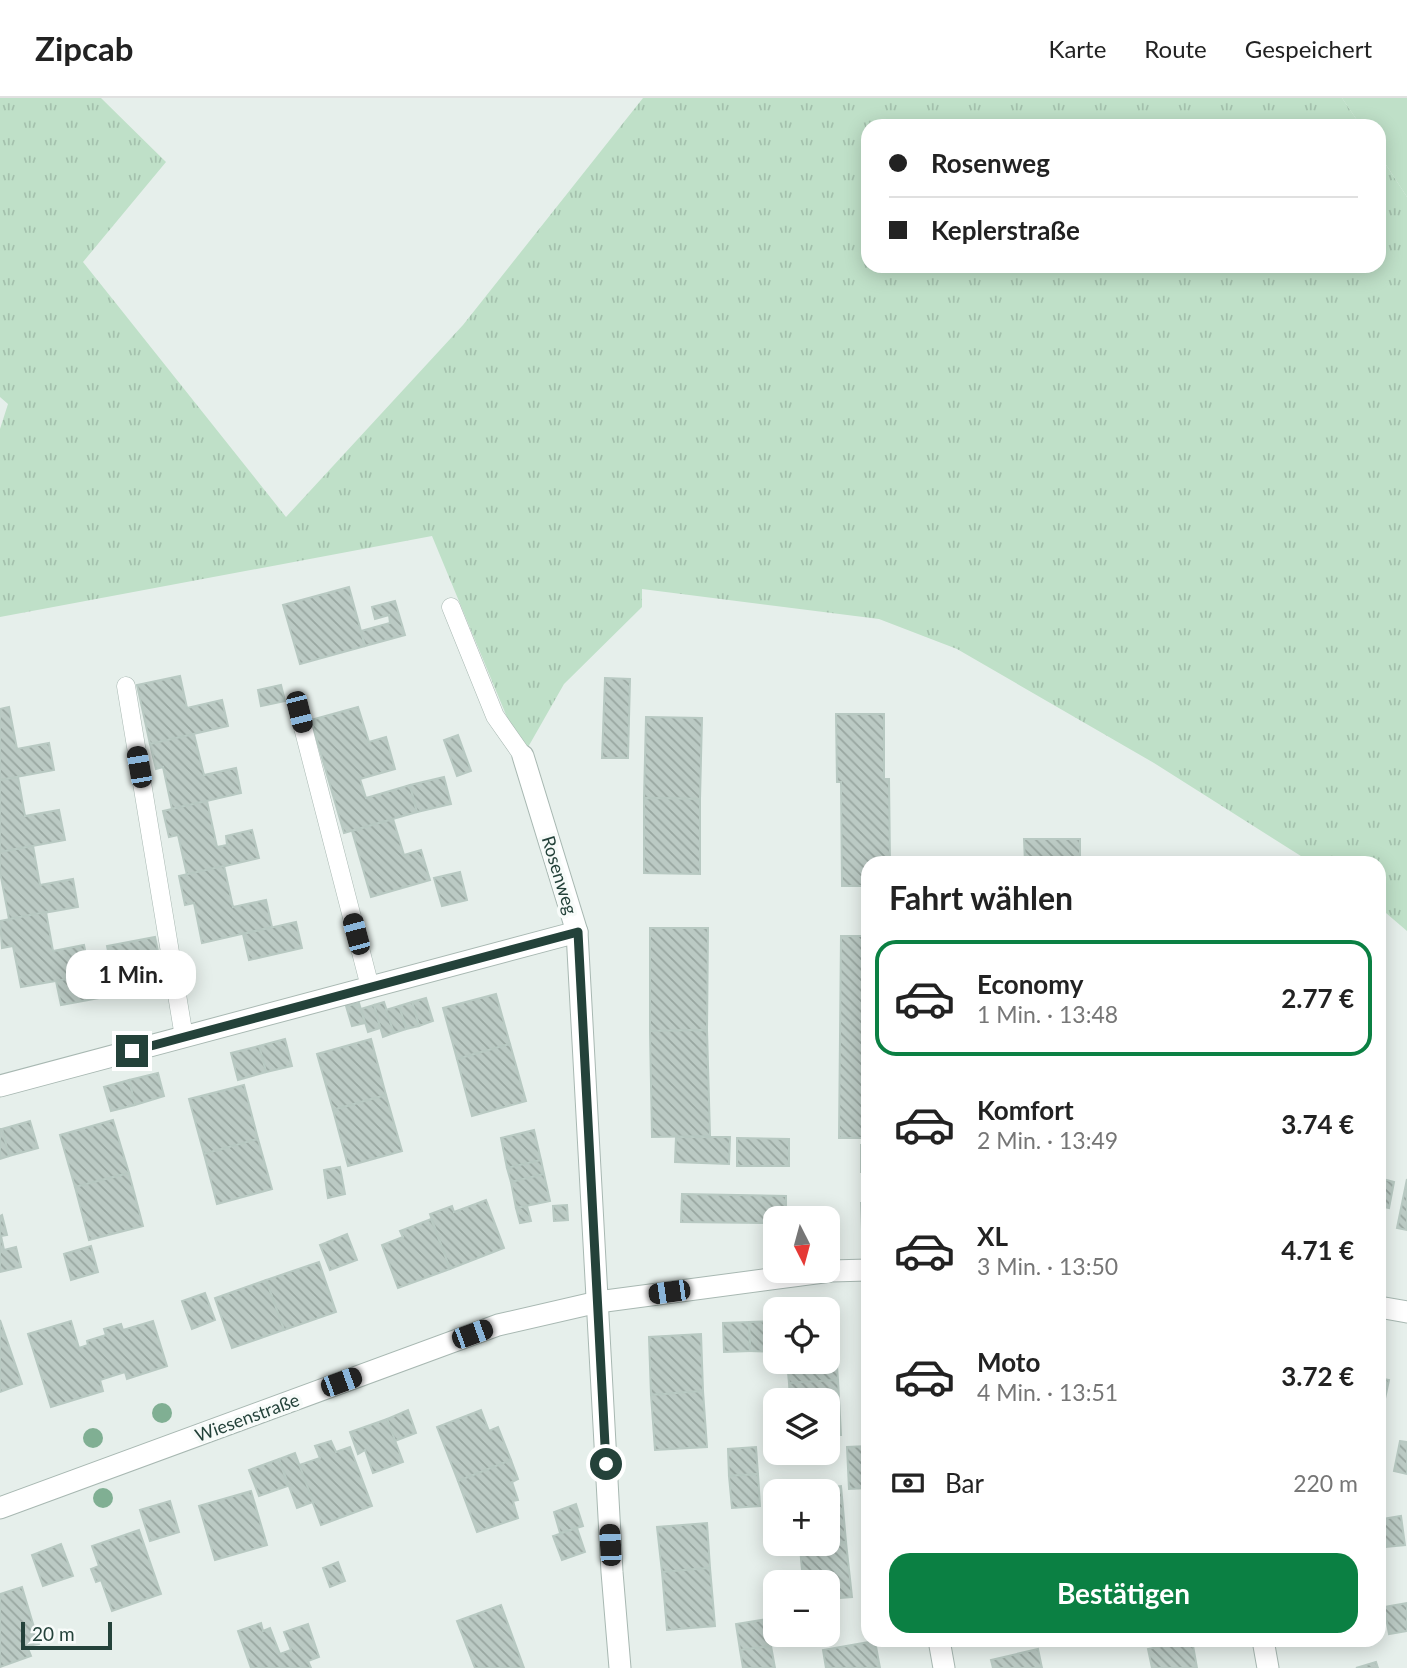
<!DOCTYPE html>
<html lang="de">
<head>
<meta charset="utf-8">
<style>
  :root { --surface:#fff; --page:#f6f6f6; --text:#222; --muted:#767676; --line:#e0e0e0; --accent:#0b8043 }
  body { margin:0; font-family:Lato,sans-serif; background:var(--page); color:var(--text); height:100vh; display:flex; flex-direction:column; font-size:26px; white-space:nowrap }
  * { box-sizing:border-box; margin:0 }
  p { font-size:23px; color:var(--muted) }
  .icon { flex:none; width:38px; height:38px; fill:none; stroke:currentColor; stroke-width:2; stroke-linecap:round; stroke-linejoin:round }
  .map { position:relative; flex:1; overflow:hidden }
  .details { position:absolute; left:861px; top:758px; width:525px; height:791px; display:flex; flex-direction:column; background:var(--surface); border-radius:21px; box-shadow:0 4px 18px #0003 }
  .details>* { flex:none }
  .banner { position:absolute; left:861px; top:21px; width:525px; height:154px; border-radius:21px; box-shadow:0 4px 18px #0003; display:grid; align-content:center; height:154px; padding:0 28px; background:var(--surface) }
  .needle { width:46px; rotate:174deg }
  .tools { position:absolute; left:763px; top:1108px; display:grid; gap:14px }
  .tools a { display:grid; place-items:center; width:77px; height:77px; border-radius:14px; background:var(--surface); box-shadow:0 4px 18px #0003; font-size:35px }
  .scale { position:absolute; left:21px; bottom:18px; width:91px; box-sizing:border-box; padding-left:7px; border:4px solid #24423a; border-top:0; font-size:19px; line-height:24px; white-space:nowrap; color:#24423a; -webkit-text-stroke:5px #f7fbf9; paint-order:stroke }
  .end { position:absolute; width:32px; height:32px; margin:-16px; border:9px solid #24423a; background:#fff; box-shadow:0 0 0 4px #fff }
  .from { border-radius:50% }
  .bubble { position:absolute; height:49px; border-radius:21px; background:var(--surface); box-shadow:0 4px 18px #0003; font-size:23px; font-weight:700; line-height:49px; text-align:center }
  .car { position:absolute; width:21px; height:42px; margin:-21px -10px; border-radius:9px; box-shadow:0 0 5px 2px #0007; background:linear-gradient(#222 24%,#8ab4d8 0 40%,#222 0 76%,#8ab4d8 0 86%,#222 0) }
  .banner b { display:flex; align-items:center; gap:24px; height:66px; font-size:26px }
  .banner b+b { border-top:2px solid var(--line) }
  .banner i { width:18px; height:18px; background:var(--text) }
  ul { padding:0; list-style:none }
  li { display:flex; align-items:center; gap:21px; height:116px; margin:0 14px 10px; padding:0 14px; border:4px solid transparent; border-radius:21px }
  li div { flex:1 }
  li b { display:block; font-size:26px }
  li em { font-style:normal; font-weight:700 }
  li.current { border-color:var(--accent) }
  li>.icon { width:63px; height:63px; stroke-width:1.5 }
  h2 { padding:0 28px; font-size:32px; line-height:84px }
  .pay { display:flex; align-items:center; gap:18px; height:77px; padding:0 28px; font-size:26px }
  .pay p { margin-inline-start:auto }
  .primary-button { display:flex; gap:14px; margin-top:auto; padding:14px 28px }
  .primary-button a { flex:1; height:80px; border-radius:21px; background:var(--accent); color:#fff; font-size:28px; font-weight:700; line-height:80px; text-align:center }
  header { display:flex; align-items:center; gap:42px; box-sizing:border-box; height:98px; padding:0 35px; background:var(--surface); border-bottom:2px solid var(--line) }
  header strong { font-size:33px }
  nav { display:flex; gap:38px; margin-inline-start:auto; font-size:24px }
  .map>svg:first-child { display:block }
</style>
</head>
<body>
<header>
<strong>Zipcab</strong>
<nav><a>Karte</a><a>Route</a><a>Gespeichert</a></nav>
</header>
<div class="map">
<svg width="1407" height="1570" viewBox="0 0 1407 1570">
  <defs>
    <pattern id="grass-tufts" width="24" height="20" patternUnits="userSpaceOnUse" patternTransform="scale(1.75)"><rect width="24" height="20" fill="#bfe0c8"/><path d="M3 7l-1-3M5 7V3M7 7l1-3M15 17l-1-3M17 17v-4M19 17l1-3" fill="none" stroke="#a4c1ad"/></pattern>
    <pattern id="building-back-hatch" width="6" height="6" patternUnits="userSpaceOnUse" patternTransform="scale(1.75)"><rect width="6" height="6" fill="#bbcac4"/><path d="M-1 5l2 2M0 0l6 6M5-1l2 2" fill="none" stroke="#98a6a0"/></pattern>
  </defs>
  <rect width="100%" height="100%" fill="#e6efeb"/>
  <!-- grass -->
  <polygon fill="url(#grass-tufts)" points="0,0 101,0 166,64 83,164 286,419 463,227 643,0 1342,0 1361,28 868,28 868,168 1379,168 1379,56 1407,99 1407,833 1379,809 1379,765 1312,765 1154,665 957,551 879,521 642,491 642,509 564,586 523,658 432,438 0,519 0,331 8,306 0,299"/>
  <!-- garden -->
  <polygon fill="#bfe0c8" points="1342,0 1407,0 1407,99 1379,56 1379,28 1361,28"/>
  <!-- building -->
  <g fill="url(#building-back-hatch)" stroke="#b8c9c2" stroke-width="2">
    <polygon points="349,489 365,548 300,566 283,507"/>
    <polygon points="395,503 405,537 365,548 361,533 390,525 389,517 375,521 372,509"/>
    <polygon points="180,578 187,610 222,602 228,628 150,646 137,587"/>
    <polygon points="605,580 630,581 628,660 602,660"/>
    <polygon points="281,587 285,603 261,608 258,592"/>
    <polygon points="9,609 17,651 49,645 54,672 0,682 0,611"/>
    <polygon points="358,609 369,644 386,639 395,671 360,681 366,700 410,687 417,714 344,735 311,622"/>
    <polygon points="836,616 884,616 884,681 889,681 890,765 868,765 868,788 842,788 841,684 837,684"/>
    <polygon points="646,619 702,620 700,701 644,700"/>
    <polygon points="194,636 204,677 236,670 241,695 172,711 163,669 156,671 150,646"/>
    <polygon points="458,637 471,673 457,678 444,642"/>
    <polygon points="18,679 25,718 59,712 65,742 0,754 0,682"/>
    <polygon points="444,679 451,706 417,714 410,687"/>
    <polygon points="644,700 700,701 700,776 644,775"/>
    <polygon points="207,703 217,749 227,747 226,738 252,732 259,760 187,777 178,737 169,739 163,713"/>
    <polygon points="393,721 404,757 421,752 430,782 371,799 352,733"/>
    <polygon points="1024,741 1080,741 1080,765 1025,765"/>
    <polygon points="33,748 40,787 73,781 78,809 9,821 0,774 0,754"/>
    <polygon points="224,768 233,809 266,802 272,829 202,845 194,805 185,807 179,778"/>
    <polygon points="460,774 467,802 442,808 434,780"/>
    <polygon points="46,814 53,853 84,847 90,877 21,889 13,848 2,850 0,823"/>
    <polygon points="296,824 302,850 249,862 243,836"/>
    <polygon points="650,830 708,830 707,932 650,933"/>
    <polygon points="841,838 868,838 868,1040 839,1040"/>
    <polygon points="155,839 160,863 112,872 107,848"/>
    <polygon points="160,863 164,888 110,898 106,873"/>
    <polygon points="106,873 110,898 61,907 56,883"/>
    <polygon points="496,896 510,946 457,961 443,910"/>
    <polygon points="426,900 433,923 419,928 412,904"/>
    <polygon points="384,904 394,935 383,939 374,907"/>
    <polygon points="412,904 419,928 406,931 399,908"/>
    <polygon points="359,905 365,925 352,928 346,908"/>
    <polygon points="374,907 380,930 368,934 361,911"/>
    <polygon points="399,908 406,931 394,935 386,912"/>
    <polygon points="707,932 710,1038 652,1039 650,933"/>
    <polygon points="285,941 292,968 266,974 259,948"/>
    <polygon points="371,941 386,997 333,1012 317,956"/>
    <polygon points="510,946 526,1003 472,1018 457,961"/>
    <polygon points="259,948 266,974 238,982 231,955"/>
    <polygon points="158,975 164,998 135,1007 129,982"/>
    <polygon points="129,982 135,1007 111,1013 104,989"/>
    <polygon points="244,987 258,1041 204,1056 189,1001"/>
    <polygon points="386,997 402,1053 348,1068 333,1012"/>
    <polygon points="113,1022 129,1075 75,1089 60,1037"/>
    <polygon points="30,1023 38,1050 9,1058 2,1031"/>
    <polygon points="0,1031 2,1031 9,1058 0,1061"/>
    <polygon points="534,1032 541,1062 507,1070 501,1040"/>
    <polygon points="676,1039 730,1039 729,1066 675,1064"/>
    <polygon points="737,1040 789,1041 789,1068 737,1068"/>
    <polygon points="258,1041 272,1091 217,1106 204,1056"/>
    <rect x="861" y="1047" width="7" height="27"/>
    <polygon points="541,1062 544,1076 511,1084 507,1070"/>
    <polygon points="340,1069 345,1096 328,1100 324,1072"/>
    <polygon points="129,1075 143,1128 89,1142 75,1089"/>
    <polygon points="544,1076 550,1103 516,1110 511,1084"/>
    <polygon points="1379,1080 1394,1084 1389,1110 1379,1108"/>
    <polygon points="1407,1081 1407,1132 1397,1130"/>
    <polygon points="682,1096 786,1098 786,1120 775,1120 775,1125 681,1124"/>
    <polygon points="486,1102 504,1150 450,1171 430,1116 452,1108 454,1114"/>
    <polygon points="861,1105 868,1105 868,1132 862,1132"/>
    <polygon points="567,1107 568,1122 554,1123 553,1108"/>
    <polygon points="527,1108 531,1123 520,1125 516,1110"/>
    <polygon points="2,1117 7,1137 1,1138 4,1152 16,1149 21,1169 0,1174 0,1118"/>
    <polygon points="431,1121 450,1171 398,1190 382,1147 403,1139 400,1133"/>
    <polygon points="347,1136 357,1162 330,1172 320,1147"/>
    <polygon points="91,1148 98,1174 71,1182 64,1156"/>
    <polygon points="319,1164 336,1214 284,1232 266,1182"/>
    <polygon points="266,1182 284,1232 232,1250 215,1200"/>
    <polygon points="205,1195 215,1222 192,1231 182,1203"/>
    <polygon points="0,1222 22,1286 0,1294"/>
    <polygon points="71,1223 79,1250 88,1247 87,1243 106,1237 104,1231 121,1226 123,1232 153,1223 167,1268 127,1281 125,1274 100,1282 103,1293 51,1309 28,1236"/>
    <polygon points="775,1223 775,1254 750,1253 749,1224"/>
    <polygon points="749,1224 750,1253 724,1254 723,1225"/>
    <polygon points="828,1226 834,1226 838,1282 789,1285 787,1264 828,1264"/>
    <polygon points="701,1236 703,1293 651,1297 649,1239"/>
    <polygon points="1379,1280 1389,1282 1380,1324 1379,1324"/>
    <polygon points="838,1282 841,1337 828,1337 828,1302 790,1302 789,1285"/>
    <polygon points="703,1293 707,1349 655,1352 651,1297"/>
    <polygon points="408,1312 416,1335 395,1343 387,1321"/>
    <polygon points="481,1312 489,1333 498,1329 511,1362 458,1383 437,1329"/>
    <polygon points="387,1321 403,1364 373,1375 365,1352 358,1356 350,1334"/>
    <polygon points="331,1343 336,1354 350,1349 372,1408 321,1427 299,1367 320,1360 315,1348"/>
    <polygon points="1400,1343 1407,1344 1407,1376 1394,1373"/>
    <polygon points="868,1348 868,1390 849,1391 847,1349"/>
    <polygon points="756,1349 758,1376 729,1378 728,1351"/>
    <polygon points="295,1355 313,1404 297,1410 279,1361"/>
    <polygon points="279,1361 288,1388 259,1398 249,1372"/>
    <polygon points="511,1362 518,1381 512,1384 518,1402 513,1403 518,1420 477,1434 458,1383"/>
    <polygon points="758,1376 760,1408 732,1410 729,1378"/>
    <polygon points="841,1388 846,1444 800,1449 800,1446 828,1446 828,1393 795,1393"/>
    <polygon points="251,1393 267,1447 215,1462 199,1408"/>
    <polygon points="170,1403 179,1434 150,1443 140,1412"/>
    <polygon points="576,1406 583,1428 560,1435 554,1414"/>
    <polygon points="1401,1418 1405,1447 1386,1449 1382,1421"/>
    <polygon points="707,1425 710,1470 662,1474 657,1429"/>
    <polygon points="577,1430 585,1454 562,1462 553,1438"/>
    <polygon points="1384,1431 1386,1449 1379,1450 1379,1432"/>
    <polygon points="139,1432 161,1496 112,1513 101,1482 96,1484 91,1471 99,1468 92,1448"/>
    <polygon points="846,1444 852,1499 828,1501 828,1484 803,1484 800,1449"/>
    <polygon points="61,1446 73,1478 43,1488 32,1457"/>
    <polygon points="338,1464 345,1483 330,1489 323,1470"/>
    <polygon points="710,1470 715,1528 667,1532 662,1474"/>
    <polygon points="22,1489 39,1546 27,1548 31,1558 0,1569 0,1496"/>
    <polygon points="1407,1505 1407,1533 1389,1536 1384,1509"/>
    <polygon points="501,1507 524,1570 475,1570 457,1523"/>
    <polygon points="768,1521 771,1548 740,1552 736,1526"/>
    <polygon points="261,1525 263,1533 270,1530 280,1556 291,1552 284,1534 308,1526 319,1559 308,1563 311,1570 251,1570 238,1533"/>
    <polygon points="1192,1542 1197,1570 1152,1570 1148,1551"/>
    <polygon points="875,1543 880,1570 826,1570 823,1552"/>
    <polygon points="771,1548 775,1570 743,1570 740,1552"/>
    <polygon points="1038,1551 1042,1570 993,1570 991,1562"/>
    <polygon points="1376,1564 1378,1570 1356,1570"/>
  </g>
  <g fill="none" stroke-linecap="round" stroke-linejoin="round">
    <defs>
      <g id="lane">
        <polyline points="451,509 495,618 523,658"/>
        <polyline points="126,588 184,939"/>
        <polyline points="299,614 370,889"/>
      </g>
      <g id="street">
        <polyline points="523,658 577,834 612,1474 620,1570"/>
        <polyline points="0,988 577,834"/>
        <polyline points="1379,1209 1407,1214"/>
        <polyline points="0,1410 498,1227 598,1204 831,1173 868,1172"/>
        <polyline points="939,1542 944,1570"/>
        <polyline points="1263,1542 1268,1570"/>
      </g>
    </defs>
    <!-- lane casing -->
    <use href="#lane" stroke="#a8b8b2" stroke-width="19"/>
    <!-- street casing -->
    <use href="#street" stroke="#a8b8b2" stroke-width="23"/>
    <!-- lane -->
    <use href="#lane" stroke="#fff" stroke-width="18"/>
    <!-- street -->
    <use href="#street" stroke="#fff" stroke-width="21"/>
  </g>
  <!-- trees -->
  <g fill="#80af93">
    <circle cx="162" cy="1315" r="10"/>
    <circle cx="93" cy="1340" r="10"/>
    <circle cx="103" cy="1400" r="10"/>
  </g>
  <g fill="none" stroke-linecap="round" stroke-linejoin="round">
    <!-- route -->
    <polyline stroke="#24423a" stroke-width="9" points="132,953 578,834 606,1366"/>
  </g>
  <g text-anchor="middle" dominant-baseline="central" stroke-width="7" stroke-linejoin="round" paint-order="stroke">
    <!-- street labels -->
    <g font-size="18" fill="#24423a" stroke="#f7fbf9">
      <text transform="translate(560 777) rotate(73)">Rosenweg</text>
      <text transform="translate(247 1319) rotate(-20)">Wiesenstraße</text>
    </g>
  </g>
</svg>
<div class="tools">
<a><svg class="needle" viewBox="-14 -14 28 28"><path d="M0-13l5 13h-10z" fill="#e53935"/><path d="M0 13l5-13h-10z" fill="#767676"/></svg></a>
<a><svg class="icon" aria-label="locate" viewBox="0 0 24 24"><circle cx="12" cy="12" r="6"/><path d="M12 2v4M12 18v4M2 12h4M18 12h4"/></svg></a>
<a><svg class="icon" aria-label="layers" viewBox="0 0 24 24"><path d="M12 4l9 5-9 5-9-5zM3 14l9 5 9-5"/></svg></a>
<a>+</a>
<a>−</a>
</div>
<div class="scale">20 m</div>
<i class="end from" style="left:606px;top:1366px"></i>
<i class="end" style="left:132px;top:953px"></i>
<div class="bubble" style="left:66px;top:852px;width:130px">1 Min.</div>
<i class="car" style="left:299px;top:614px;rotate:166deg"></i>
<i class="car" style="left:139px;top:669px;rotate:350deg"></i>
<i class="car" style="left:356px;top:836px;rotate:345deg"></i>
<i class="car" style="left:669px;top:1194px;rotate:262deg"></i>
<i class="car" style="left:472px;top:1236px;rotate:70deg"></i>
<i class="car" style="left:341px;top:1284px;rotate:70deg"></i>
<i class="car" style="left:610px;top:1447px;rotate:357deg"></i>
<div class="banner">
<b><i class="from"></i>Rosenweg</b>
<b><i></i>Keplerstraße</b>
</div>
<section class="details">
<h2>Fahrt wählen</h2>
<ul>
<li class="current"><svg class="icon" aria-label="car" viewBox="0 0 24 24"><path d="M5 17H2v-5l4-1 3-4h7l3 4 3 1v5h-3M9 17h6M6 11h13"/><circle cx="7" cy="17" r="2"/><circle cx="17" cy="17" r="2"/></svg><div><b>Economy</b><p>1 Min. · 13:48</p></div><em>2.77 €</em></li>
<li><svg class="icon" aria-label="car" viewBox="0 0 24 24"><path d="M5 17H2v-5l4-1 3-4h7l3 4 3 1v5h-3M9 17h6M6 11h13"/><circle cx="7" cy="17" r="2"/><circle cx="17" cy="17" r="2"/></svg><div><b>Komfort</b><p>2 Min. · 13:49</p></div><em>3.74 €</em></li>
<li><svg class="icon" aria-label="car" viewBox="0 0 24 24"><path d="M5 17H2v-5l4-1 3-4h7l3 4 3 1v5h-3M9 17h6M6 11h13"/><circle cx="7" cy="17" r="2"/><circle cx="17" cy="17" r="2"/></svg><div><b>XL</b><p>3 Min. · 13:50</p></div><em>4.71 €</em></li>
<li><svg class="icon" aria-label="car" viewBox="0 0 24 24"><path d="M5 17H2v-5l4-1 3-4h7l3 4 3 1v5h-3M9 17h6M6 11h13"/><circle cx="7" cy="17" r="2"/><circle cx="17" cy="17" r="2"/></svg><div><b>Moto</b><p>4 Min. · 13:51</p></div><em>3.72 €</em></li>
</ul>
<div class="pay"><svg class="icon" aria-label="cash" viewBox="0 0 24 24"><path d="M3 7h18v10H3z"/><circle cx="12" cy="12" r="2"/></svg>Bar<p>220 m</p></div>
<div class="primary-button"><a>Bestätigen</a></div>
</section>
</div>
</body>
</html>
